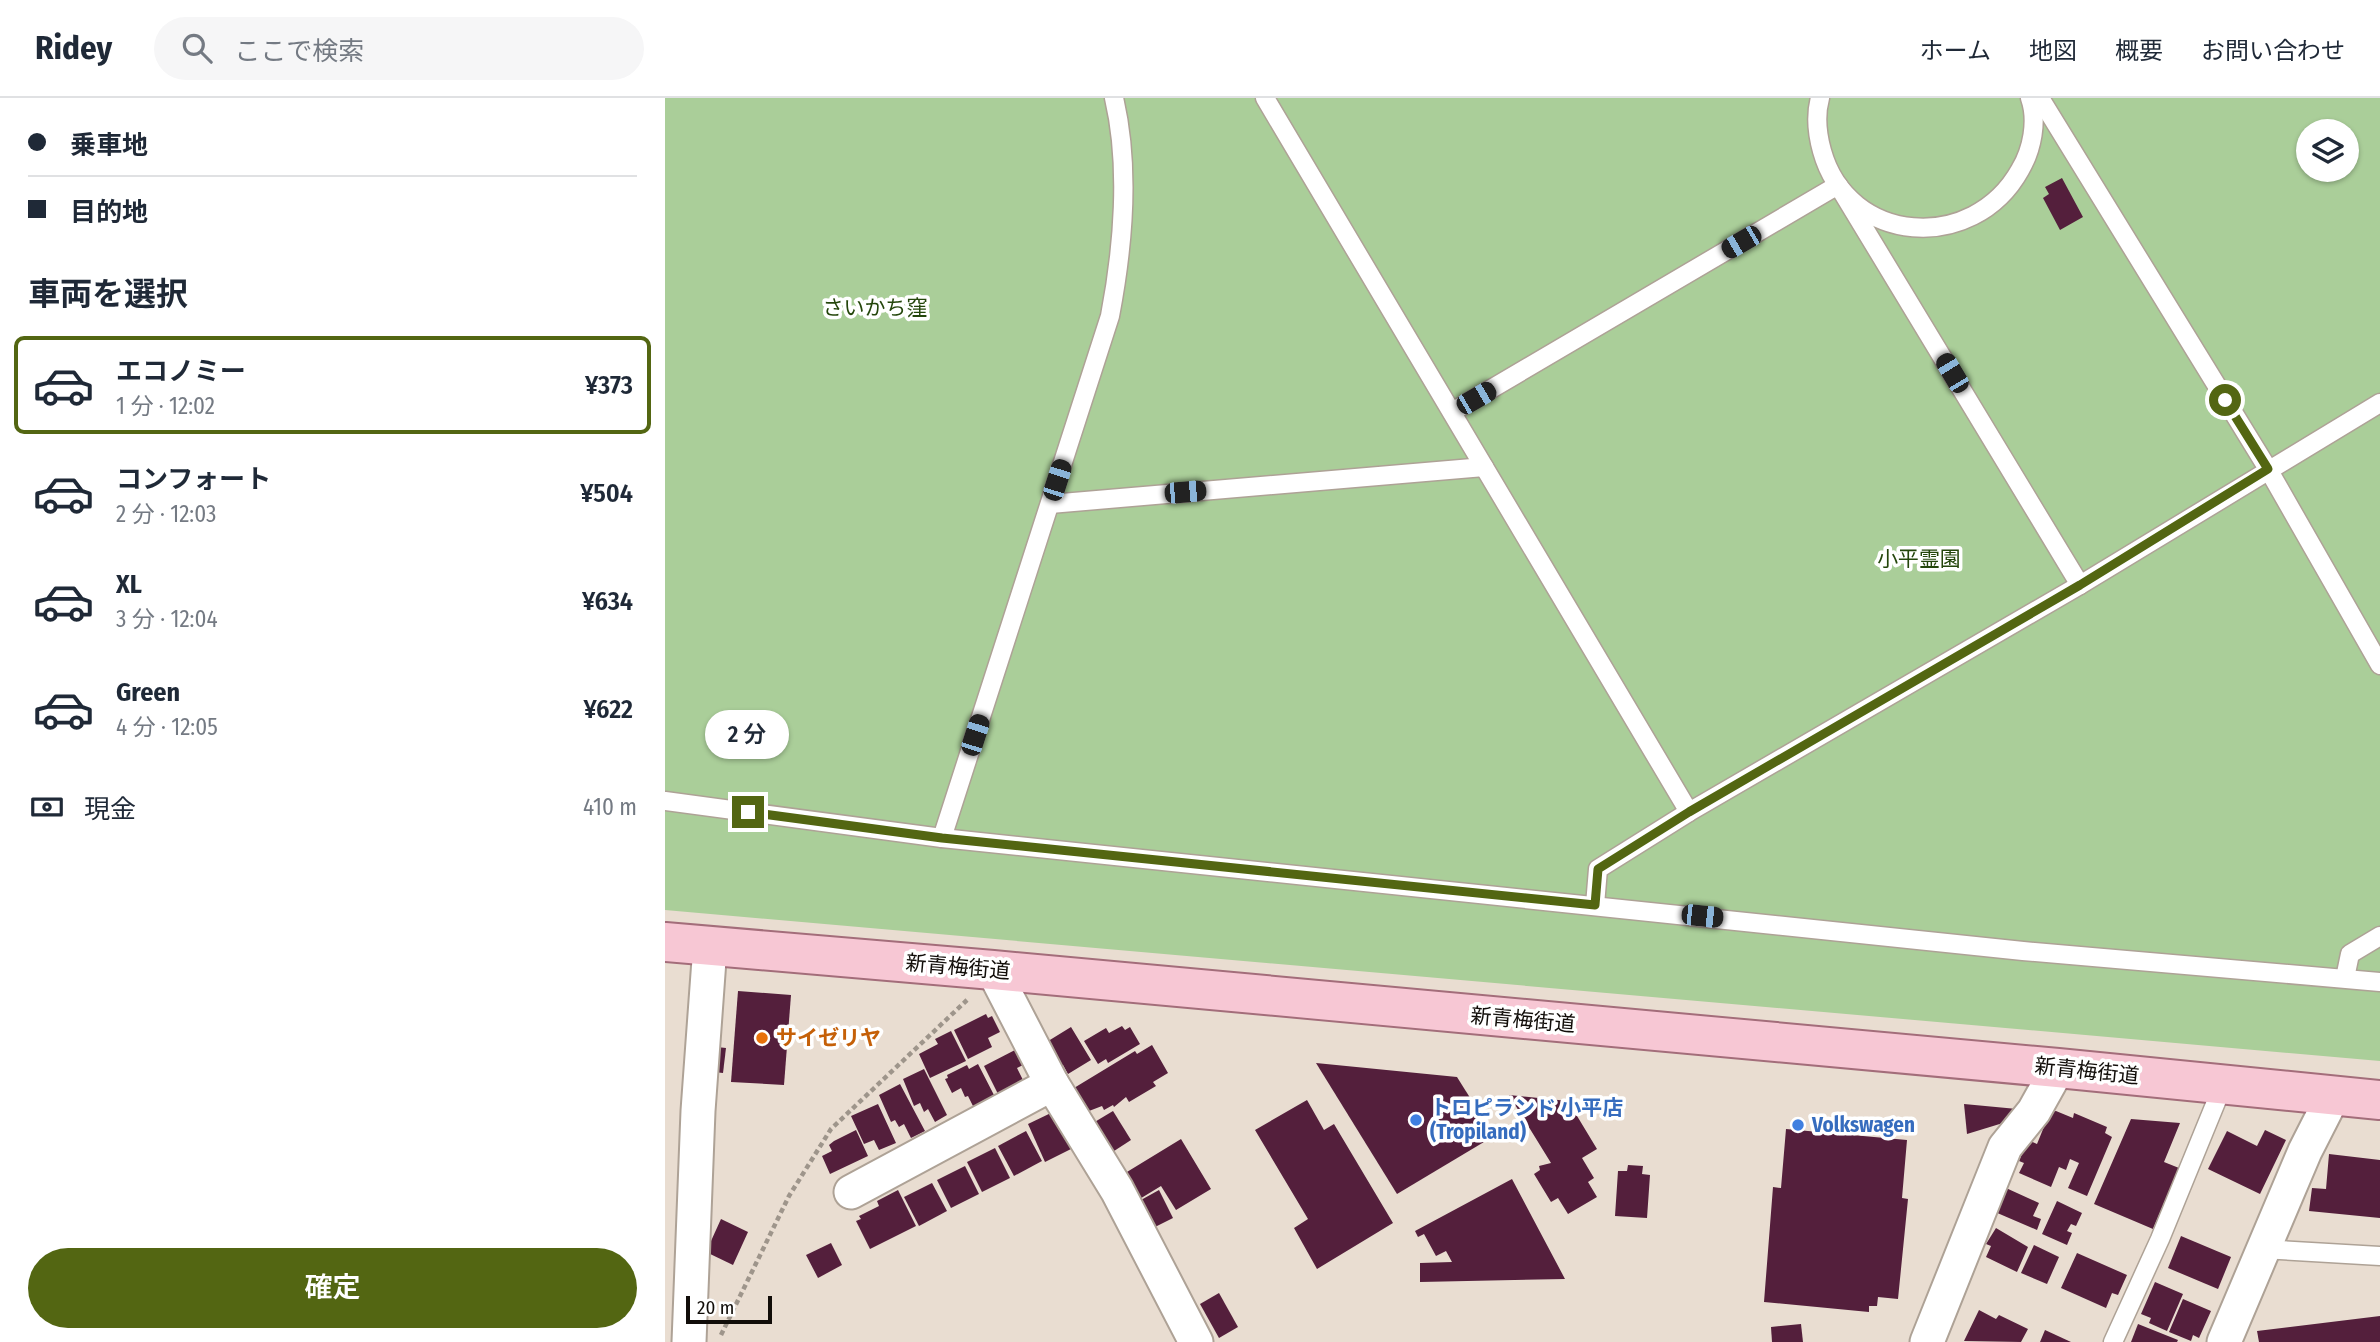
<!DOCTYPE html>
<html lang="ja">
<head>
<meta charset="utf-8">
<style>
  :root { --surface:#fff; --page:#f6f6f7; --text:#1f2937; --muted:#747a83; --line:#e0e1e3; --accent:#536612 }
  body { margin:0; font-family:"Fira Sans Condensed","Noto Sans JP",sans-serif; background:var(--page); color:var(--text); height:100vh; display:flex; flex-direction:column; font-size:26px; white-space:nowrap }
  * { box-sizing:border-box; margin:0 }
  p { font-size:23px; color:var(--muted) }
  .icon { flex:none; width:38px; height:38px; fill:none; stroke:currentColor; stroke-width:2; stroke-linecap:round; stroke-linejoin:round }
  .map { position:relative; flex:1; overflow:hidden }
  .panel { display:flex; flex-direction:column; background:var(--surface); width:665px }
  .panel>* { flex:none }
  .guide { display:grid; align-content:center; height:154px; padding:0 28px; background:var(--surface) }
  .fabs { position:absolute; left:1631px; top:21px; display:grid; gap:14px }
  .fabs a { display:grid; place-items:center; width:63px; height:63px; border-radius:50%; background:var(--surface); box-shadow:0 2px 5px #0004; font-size:35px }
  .scale { position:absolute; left:21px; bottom:18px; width:86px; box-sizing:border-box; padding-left:7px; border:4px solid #110d09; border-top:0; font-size:19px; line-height:24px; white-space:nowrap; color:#110d09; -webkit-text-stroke:5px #fff; paint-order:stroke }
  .end { position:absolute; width:32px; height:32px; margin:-16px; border:9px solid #536612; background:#fff; box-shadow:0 0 0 4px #fff }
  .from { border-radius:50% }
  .bubble { position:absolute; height:49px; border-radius:24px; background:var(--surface); box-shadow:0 2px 5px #0004; font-size:23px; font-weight:600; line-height:49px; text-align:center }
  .car { position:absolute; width:21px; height:42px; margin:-21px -10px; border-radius:9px; box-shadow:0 0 5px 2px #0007; background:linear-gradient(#222 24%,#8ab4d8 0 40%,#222 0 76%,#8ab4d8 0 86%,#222 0) }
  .guide b { display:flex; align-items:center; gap:24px; height:66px; font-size:26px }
  .guide b+b { border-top:2px solid var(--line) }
  .guide i { width:18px; height:18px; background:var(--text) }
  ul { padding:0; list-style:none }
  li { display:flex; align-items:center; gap:21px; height:98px; margin:0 14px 10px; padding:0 14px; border:4px solid transparent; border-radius:10px }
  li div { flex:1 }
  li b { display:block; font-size:26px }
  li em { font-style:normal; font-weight:600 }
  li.selected { border-color:var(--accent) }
  li>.icon { width:63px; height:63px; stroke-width:1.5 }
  h2 { padding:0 28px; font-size:32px; line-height:84px }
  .pay { display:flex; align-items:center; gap:18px; height:77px; padding:0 28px; font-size:26px }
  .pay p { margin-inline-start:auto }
  .button { display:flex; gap:14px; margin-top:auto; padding:14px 28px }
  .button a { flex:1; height:80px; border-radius:42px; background:var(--accent); color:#fff; font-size:28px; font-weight:600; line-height:80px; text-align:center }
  header { display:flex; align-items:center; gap:42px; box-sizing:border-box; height:98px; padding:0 35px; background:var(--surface); border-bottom:2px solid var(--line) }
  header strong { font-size:33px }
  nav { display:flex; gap:38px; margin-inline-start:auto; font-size:24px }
  .search { width:490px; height:63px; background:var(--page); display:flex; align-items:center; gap:18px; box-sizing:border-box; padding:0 24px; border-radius:38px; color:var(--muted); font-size:26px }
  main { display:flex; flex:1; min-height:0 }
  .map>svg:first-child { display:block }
</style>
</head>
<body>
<header>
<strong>Ridey</strong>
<div class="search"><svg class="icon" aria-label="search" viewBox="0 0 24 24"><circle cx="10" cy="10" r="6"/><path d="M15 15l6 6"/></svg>ここで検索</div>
<nav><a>ホーム</a><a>地図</a><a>概要</a><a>お問い合わせ</a></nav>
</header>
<main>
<section class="panel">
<div class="guide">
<b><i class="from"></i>乗車地</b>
<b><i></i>目的地</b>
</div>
<h2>車両を選択</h2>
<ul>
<li class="selected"><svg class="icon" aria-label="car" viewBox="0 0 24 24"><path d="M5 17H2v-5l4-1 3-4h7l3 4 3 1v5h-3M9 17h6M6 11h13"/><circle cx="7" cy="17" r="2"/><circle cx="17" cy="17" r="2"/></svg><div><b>エコノミー</b><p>1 分 · 12:02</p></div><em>¥373</em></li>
<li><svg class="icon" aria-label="car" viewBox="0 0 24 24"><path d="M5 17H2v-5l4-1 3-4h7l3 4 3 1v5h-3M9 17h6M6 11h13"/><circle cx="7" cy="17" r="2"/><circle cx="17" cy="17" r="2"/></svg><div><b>コンフォート</b><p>2 分 · 12:03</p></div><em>¥504</em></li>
<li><svg class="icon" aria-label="car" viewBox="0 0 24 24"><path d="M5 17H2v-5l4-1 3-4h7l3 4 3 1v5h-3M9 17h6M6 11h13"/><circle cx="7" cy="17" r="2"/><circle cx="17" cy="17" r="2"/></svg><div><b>XL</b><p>3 分 · 12:04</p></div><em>¥634</em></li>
<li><svg class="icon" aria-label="car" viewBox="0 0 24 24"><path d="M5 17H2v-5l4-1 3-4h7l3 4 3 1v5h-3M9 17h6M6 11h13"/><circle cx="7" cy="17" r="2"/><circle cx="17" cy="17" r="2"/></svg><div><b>Green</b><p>4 分 · 12:05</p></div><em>¥622</em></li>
</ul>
<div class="pay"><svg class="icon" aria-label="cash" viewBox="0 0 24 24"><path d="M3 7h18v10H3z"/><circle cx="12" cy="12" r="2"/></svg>現金<p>410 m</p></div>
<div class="button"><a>確定</a></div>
</section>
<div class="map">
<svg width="1715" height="1244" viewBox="0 0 1715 1244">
  <rect width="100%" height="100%" fill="#e9ddd1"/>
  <!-- green -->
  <path fill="#aace99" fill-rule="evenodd" d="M0,0H1715V963L0,812ZM1643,33H1682V72H1643Z"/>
  <!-- building -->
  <g fill="#541f3c">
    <polygon points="1397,80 1418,119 1395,132 1378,100 1384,96 1380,89"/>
    <polygon points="73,893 126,897 119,987 66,984"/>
    <polygon points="321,916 323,920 327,918 335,934 323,940 327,949 303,961 289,932"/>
    <polygon points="457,928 460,932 465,929 475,946 443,965 441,961 433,966 419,943 441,930 444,935"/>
    <polygon points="406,929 426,962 403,976 398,967 394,969 380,945"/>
    <polygon points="286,933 301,963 265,980 254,956 273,946 270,941"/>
    <polygon points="487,947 503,975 488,984 491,988 464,1004 461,999 449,1009 448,1007 439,1012 437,1008 424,1013 409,990 470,953 472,956"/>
    <polygon points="52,949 61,950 58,975 49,974"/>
    <polygon points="350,952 358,967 352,970 359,984 334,998 319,968"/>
    <polygon points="651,965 792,979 829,1038 732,1096"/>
    <polygon points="313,966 330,999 309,1010 303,998 300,999 296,990 287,995 280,981 283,980 282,977 302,967 304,971"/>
    <polygon points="259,971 282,1017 270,1024 263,1011 259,1014 255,1005 249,1008 238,981"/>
    <polygon points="235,986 260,1033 246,1040 239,1026 234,1029 230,1022 226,1024 214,997"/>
    <polygon points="844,997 903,1003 932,1051 917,1060 929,1080 923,1084 932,1099 903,1116 893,1100 886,1104 869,1076 875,1072 874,1068 886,1065"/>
    <polygon points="642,1002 659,1032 669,1026 728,1125 652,1171 629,1130 643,1121 590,1032"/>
    <polygon points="213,1006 231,1045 214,1052 209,1042 199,1046 186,1018"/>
    <polygon points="1299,1006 1352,1011 1351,1021 1302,1036"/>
    <polygon points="448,1013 466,1042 446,1055 428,1025"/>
    <polygon points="1391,1013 1408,1020 1409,1015 1442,1029 1440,1035 1447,1039 1422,1098 1403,1090 1414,1065 1405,1061 1401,1072 1394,1069 1386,1089 1354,1075 1359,1065 1354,1063 1363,1042 1372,1046 1385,1014"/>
    <polygon points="388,1014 406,1051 380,1064 363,1026"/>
    <polygon points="1466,1021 1515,1025 1499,1064 1514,1070 1488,1131 1429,1106"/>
    <polygon points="1121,1031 1242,1042 1237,1100 1243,1101 1233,1201 1213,1199 1212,1208 1204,1208 1204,1214 1099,1204 1108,1089 1116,1090"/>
    <polygon points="191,1032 203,1058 165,1076 157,1058 167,1053 164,1047 169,1043"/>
    <polygon points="1600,1032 1621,1042 1595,1096 1543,1071 1562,1033 1592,1048"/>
    <polygon points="361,1033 377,1063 349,1078 333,1048"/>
    <polygon points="516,1041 546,1091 511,1112 496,1088 473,1102 457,1077"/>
    <polygon points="330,1050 345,1080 317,1094 302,1064"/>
    <polygon points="1664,1056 1715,1062 1715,1120 1644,1113 1647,1090 1661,1091"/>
    <polygon points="963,1067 978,1068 977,1076 985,1077 982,1120 950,1118 953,1073 962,1073"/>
    <polygon points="300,1068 314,1096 286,1110 272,1082"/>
    <polygon points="847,1081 900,1181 755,1184 755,1165 787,1164 781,1153 771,1158 759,1136 753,1139 750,1133"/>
    <polygon points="267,1085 282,1113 254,1128 239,1099"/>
    <polygon points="1341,1090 1374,1105 1368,1118 1376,1121 1372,1132 1330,1114"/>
    <polygon points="233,1092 251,1128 205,1151 191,1123 196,1121 194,1118 214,1108 212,1103"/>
    <polygon points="494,1092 508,1120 490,1129 476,1102"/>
    <polygon points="1392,1103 1417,1115 1411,1128 1406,1126 1402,1133 1407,1135 1402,1147 1377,1136"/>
    <polygon points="56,1121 83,1134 68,1167 41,1154"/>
    <polygon points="1331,1130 1363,1149 1352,1174 1321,1159 1326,1148 1321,1146"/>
    <polygon points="1516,1138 1566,1159 1553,1191 1503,1170"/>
    <polygon points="166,1145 177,1167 153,1180 141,1157"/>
    <polygon points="1369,1147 1394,1159 1382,1186 1356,1175"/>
    <polygon points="1412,1155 1462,1177 1453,1197 1447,1195 1441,1210 1396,1190"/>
    <polygon points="1490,1184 1518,1196 1502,1233 1484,1225 1486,1220 1476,1216"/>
    <polygon points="554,1195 573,1229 554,1240 535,1206"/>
    <polygon points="1518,1201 1546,1213 1534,1240 1528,1237 1526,1243 1504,1234"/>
    <polygon points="1314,1212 1331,1221 1334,1217 1363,1231 1356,1244 1299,1243"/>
    <polygon points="1715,1218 1715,1244 1594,1244 1592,1233"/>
    <polygon points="1136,1226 1138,1244 1107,1244 1106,1229"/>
    <polygon points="1473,1226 1513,1242 1512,1244 1466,1244"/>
    <polygon points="1380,1232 1406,1244 1375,1244"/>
  </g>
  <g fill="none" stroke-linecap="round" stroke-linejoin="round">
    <defs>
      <g id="service">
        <polyline points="600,0 1024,714"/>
        <path d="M1155,0C1150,18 1152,35 1157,53C1183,147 1308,156 1355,72C1367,52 1373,23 1365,0"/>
        <polyline points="1375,0 1603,371 1715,567"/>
        <polyline points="787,314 1173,87 1415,487"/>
        <polyline points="385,406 819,369"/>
        <polyline points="0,703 277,740 1358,853 1715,884"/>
        <path d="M277,740L445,218C458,150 465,68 449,0"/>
        <polyline points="930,807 933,771 1024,714 1415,487 1715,305"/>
        <polyline points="1680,880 1685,856 1715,838"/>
        <polyline points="1597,1151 1715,1158"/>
        <polyline points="1448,1244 1495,1141 1558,987"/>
      </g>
      <g id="minor">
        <polyline points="328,872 387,986 452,1092 531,1244"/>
        <polyline points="186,1094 387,986"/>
        <polyline points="24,1244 33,1013 45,848"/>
        <polyline points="1262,1244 1340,1049 1369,1013 1393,970"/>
        <polyline points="1559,1244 1640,1053 1668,998"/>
      </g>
      <polyline id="primary" points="0,844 328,872 1393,970 1715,1002"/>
    </defs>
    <!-- service casing -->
    <use href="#service" stroke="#aea296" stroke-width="21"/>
    <!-- minor casing -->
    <use href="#minor" stroke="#aea296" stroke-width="37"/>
    <!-- primary casing -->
    <use href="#primary" stroke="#a36d7a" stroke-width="42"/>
    <!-- path -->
    <polyline stroke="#9e958b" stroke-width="4.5" stroke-dasharray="5 3.5" stroke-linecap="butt" points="56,1237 124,1098 166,1031 302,902"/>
    <!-- service -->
    <use href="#service" stroke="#fff" stroke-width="18"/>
    <!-- minor -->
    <use href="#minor" stroke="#fff" stroke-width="33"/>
    <!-- primary -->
    <use href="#primary" stroke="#f7c7d4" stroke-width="38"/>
  </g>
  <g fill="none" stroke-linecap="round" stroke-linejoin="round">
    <!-- route -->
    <polyline stroke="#536612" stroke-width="9" points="83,714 277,740 930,807 933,771 1024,714 1415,487 1603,371 1560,302"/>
  </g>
  <!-- markers -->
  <circle fill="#e8710a" stroke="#fff" stroke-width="2.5" cx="97" cy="940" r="7"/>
  <g fill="#3f7fe0" stroke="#fff" stroke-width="2.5">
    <circle cx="751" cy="1022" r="7"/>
    <circle cx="1133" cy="1027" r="7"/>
  </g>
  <g text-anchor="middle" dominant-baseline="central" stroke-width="7" stroke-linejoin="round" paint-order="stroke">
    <!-- park labels -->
    <g font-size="21" fill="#24460b" stroke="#fff">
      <text x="210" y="210">さいかち窪</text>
      <text x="1254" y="461">小平霊園</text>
    </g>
    <!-- street labels -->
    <g font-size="21" fill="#110d09" stroke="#fff">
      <text transform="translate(293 869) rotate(5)">新青梅街道</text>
      <text transform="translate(858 922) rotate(5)">新青梅街道</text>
      <text transform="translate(1422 973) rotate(6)">新青梅街道</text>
    </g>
    <!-- food labels -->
    <g font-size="21" font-weight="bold" fill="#c56008" stroke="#fff" text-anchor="start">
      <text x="111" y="940">サイゼリヤ</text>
    </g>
    <!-- shop labels -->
    <g font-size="21" font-weight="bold" fill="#366cbe" stroke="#fff" text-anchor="start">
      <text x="765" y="1010">トロピランド 小平店<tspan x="765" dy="24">(Tropiland)</tspan></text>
      <text x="1147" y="1027">Volkswagen</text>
    </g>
  </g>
</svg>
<div class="fabs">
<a><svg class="icon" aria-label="layers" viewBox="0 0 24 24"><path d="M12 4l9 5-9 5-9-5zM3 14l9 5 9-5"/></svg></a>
</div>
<div class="scale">20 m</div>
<i class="end from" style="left:1560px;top:302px"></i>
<i class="end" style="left:83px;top:714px"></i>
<div class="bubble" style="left:40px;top:612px;width:84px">2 分</div>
<i class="car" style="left:1076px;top:144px;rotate:240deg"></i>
<i class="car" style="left:1287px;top:275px;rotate:329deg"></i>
<i class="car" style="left:811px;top:300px;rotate:60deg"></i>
<i class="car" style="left:392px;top:382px;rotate:18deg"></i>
<i class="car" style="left:520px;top:394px;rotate:85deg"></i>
<i class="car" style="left:310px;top:637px;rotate:18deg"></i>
<i class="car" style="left:1037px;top:818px;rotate:96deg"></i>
</div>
</main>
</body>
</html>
